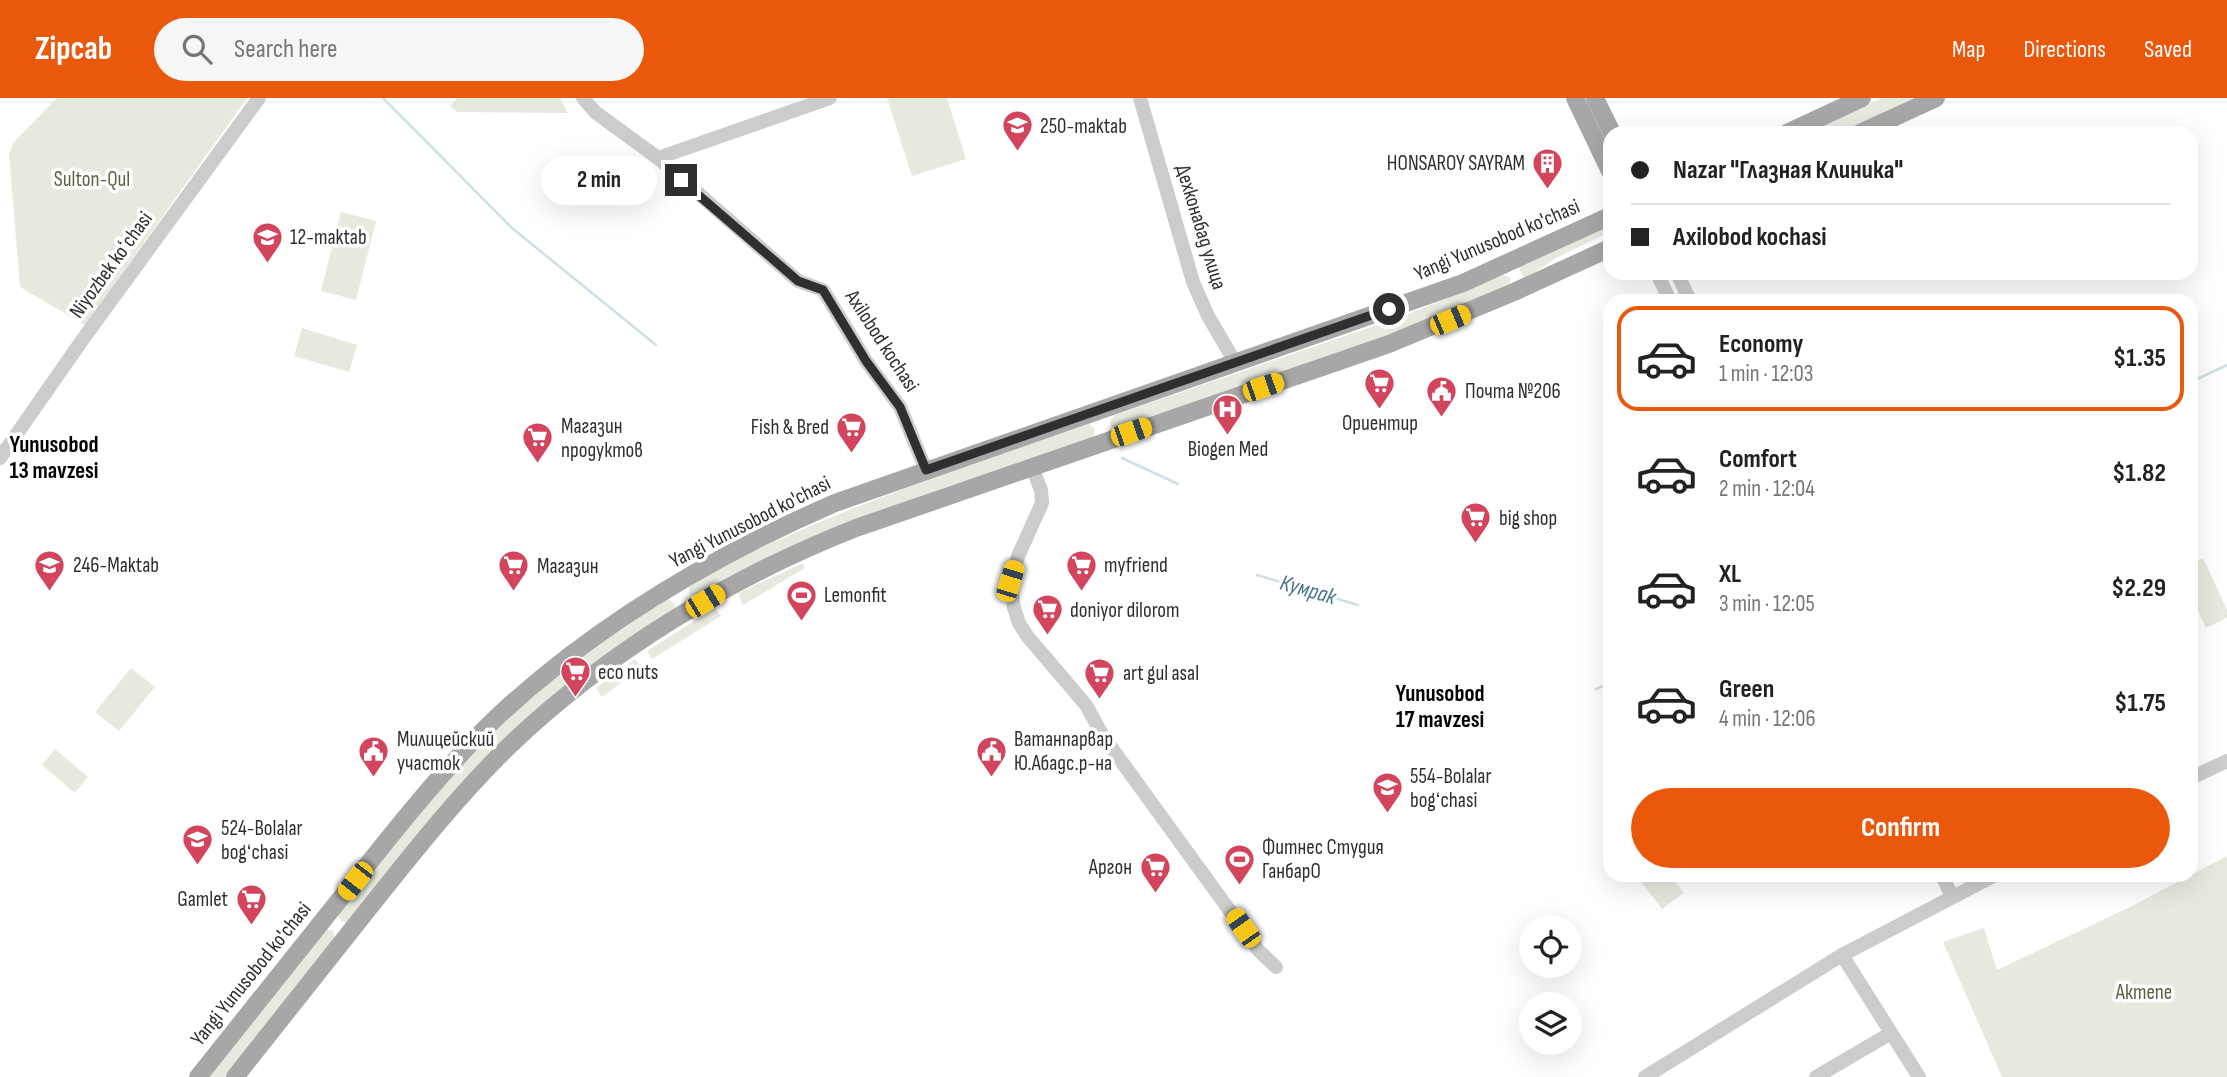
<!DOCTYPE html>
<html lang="en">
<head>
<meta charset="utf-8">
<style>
  :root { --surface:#fff; --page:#f6f6f6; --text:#222; --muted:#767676; --line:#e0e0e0; --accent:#ea580c }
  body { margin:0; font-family:"Sofia Sans Condensed",sans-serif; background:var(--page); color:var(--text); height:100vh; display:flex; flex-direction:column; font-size:26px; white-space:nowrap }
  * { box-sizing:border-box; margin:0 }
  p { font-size:23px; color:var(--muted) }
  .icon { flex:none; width:38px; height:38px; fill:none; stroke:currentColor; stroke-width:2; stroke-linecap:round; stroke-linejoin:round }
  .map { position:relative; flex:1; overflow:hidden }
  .sheet { position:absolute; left:1603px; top:196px; width:595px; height:588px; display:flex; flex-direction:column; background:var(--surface); border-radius:21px; box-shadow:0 7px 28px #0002 }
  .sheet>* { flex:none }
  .banner { position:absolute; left:1603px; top:28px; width:595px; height:154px; border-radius:21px; box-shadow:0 7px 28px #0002; display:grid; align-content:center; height:154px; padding:0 28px; background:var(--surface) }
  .controls { position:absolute; left:1519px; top:817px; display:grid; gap:14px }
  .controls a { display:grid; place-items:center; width:63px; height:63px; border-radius:50%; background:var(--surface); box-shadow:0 7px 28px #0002; font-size:35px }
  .end { position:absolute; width:32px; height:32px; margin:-16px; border:9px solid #2f2f2f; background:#fff; box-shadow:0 0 0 4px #fff }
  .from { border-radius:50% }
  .bubble { position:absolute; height:49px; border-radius:24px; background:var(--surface); box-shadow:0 7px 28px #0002; font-size:23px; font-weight:700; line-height:49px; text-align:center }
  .car { position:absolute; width:21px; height:42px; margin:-21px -10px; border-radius:9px; box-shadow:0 0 5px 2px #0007; background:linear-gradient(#f5c518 24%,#345 0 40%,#f5c518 0 76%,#345 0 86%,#f5c518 0) }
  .banner b { display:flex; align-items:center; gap:24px; height:66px; font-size:26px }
  .banner b+b { border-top:2px solid var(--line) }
  .banner i { width:18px; height:18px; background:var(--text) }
  ul { padding:12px 0 0; list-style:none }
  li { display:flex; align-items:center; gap:21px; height:105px; margin:0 14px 10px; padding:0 14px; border:4px solid transparent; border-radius:21px }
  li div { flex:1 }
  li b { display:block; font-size:26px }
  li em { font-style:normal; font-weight:700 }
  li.on { border-color:var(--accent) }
  li>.icon { width:63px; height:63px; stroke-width:1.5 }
  .button { display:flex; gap:14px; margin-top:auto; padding:14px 28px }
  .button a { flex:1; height:80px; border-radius:42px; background:var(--accent); color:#fff; font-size:28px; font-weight:700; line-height:80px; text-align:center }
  header { display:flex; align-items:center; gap:42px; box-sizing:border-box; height:98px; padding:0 35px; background:var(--accent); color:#fff }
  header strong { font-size:33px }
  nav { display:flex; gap:38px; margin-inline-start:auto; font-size:24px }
  .search { width:490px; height:63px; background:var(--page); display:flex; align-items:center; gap:18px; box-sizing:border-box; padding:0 24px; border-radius:38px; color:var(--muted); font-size:26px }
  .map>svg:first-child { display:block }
</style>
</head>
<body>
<header>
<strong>Zipcab</strong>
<div class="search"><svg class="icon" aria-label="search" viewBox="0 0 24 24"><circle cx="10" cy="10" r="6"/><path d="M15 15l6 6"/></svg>Search here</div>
<nav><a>Map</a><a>Directions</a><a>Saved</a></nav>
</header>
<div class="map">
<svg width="2227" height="979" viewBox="0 0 2227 979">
  <rect width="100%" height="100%" fill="#fff"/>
  <!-- green -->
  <g fill="#e6eade">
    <polygon points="57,0 247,0 85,227 20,189 9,56 14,44"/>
    <polygon points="457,0 560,0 568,15 457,14 450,8"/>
    <polygon points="887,0 947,0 966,61 912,78"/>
    <polygon points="1882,0 1913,0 1839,35 1807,35"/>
    <polygon points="341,114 376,123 356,202 321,193"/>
    <polygon points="1610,126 1610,134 1556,160 1524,181 1519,169"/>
    <polygon points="1503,177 1511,180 1509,189 1411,229 1119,330 1114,330 1110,326 1111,321 1115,317 1406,217"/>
    <polygon points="302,230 357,247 349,274 294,258"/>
    <path d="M1089,326L1095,331L1093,339C958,386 821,426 696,499L689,496V488C814,416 953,374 1089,326Z"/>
    <polygon points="2203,460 2227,512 2227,520 2206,530 2191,498 2191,466"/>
    <polygon points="803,465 805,470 743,507 738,495"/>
    <path d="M668,501L675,506L674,512L603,561L348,825L341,823L338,816C397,743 455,667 526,605C570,566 619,533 668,501Z"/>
    <polygon points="715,510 721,518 652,561 647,553"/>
    <polygon points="635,561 642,569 602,599 596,590"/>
    <polygon points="131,570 155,589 119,633 95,614"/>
    <polygon points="55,651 88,679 75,695 42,667"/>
    <polygon points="2227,758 2227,979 2002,979 1943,844 1984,830 1997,872 2130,809"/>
    <polygon points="1636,777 1670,777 1684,795 1662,811"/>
    <polygon points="326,831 333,833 335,839 225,979 208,979"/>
  </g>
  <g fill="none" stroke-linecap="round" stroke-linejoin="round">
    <!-- stream -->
    <g stroke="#cde0e8" stroke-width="2.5">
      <polyline points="383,0 512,130 656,247"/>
      <polyline points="2191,284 2227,267"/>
      <polyline points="1122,360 1178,386"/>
      <polyline points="1257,477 1358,507"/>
      <polyline points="1596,591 1610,585"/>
    </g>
    <!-- minor -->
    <g stroke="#ccc" stroke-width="14">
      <polyline points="583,0 595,14 658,60 798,183 823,192 866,263 900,309 926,372"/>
      <polyline points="1140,0 1193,184 1208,218 1235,264"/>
      <polyline points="658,60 830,0"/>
      <polyline points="1657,175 1670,203"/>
      <polyline points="1677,175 1690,203"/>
      <polyline points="0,360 83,241 259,0"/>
      <polyline points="1032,369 1041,392 1042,405 1019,456 1010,483 1014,510 1019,525 1028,539 1086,607 1103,638 1259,853 1276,869"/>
      <polyline points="2191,680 2227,663"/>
      <polyline points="1942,777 1952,799"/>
      <polyline points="1842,857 1919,979"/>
      <polyline points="1645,979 1842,857 1995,777"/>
      <polyline points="1816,979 1891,935"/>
    </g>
    <!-- major -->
    <g stroke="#a7a7a7" stroke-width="18">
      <polyline points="1575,0 1610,73"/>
      <polyline points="1595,0 1612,35"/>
      <polyline points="1787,35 1862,0"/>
      <polyline points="1860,35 1936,0"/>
      <path d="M198,979C247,918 295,857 344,796C392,736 440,674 496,620C593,529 713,458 835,405L1463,185L1610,118"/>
      <path d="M235,979C281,921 327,863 373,805C416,751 459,697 508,649C607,554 729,480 856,430L1389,246L1514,194L1610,150"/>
    </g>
  </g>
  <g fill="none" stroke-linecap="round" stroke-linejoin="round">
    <!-- route -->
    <polyline stroke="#2f2f2f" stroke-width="9" points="681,82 798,183 823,192 866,263 900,309 926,372 1389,211"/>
  </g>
  <!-- icons -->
  <defs>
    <symbol id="school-pin" viewBox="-11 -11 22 30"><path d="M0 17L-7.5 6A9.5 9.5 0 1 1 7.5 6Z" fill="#d2455c" stroke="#fff"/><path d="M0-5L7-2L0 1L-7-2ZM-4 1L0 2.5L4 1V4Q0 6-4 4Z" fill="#fff"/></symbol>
    <symbol id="building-pin" viewBox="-11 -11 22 30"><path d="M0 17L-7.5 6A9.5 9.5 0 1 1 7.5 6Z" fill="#d2455c" stroke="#fff"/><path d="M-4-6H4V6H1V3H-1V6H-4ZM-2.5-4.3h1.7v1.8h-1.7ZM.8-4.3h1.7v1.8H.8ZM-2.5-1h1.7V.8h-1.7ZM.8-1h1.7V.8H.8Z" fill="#fff"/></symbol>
    <symbol id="supermarket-pin" viewBox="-11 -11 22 30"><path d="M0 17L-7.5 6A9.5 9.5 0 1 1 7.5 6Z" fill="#d2455c" stroke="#fff"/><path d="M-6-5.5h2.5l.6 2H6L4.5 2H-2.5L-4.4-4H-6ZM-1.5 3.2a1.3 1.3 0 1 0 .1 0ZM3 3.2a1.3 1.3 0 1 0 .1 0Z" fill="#fff"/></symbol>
    <symbol id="civic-pin" viewBox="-11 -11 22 30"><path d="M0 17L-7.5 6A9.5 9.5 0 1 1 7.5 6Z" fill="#d2455c" stroke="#fff"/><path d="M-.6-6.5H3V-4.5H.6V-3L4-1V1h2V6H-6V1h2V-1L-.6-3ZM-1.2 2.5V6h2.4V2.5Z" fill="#fff"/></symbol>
    <symbol id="hospital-pin" viewBox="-11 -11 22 30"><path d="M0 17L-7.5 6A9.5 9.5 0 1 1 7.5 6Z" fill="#d2455c" stroke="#fff"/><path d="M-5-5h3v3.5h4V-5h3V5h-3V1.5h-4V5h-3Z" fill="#fff"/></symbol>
    <symbol id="stadium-pin" viewBox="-11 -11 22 30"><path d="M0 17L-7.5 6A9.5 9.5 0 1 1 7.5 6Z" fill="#d2455c" stroke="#fff"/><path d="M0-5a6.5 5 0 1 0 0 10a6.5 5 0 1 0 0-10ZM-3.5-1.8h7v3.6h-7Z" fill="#fff"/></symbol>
  </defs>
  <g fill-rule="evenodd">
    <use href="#school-pin" x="1000" y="10" width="35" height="47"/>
    <use href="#building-pin" x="1530" y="48" width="35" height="47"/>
    <use href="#school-pin" x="250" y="122" width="35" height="47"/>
    <use href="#supermarket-pin" x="1362" y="268" width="35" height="47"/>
    <use href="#civic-pin" x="1424" y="276" width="35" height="47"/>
    <use href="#hospital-pin" x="1210" y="294" width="35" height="47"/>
    <use href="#supermarket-pin" x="834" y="312" width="35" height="47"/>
    <use href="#supermarket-pin" x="520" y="322" width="35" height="47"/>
    <use href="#supermarket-pin" x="1458" y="402" width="35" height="47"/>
    <use href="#school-pin" x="32" y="450" width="35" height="47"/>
    <use href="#supermarket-pin" x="1064" y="450" width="35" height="47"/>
    <use href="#supermarket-pin" x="496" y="450" width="35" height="47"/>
    <use href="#stadium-pin" x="784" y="480" width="35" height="47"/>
    <use href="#supermarket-pin" x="1030" y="494" width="35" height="47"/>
    <use href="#supermarket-pin" x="558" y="556" width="35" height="47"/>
    <use href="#supermarket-pin" x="1082" y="558" width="35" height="47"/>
    <use href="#civic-pin" x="356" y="636" width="35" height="47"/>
    <use href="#civic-pin" x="974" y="636" width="35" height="47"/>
    <use href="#school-pin" x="1370" y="672" width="35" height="47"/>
    <use href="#school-pin" x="180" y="724" width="35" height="47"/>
    <use href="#stadium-pin" x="1222" y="744" width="35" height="47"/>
    <use href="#supermarket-pin" x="1138" y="752" width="35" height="47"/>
    <use href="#supermarket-pin" x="234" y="784" width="35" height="47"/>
  </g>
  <g text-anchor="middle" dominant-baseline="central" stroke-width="7" stroke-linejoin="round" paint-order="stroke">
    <!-- poi labels -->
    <g font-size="21" fill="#2f2f2f" stroke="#fff" text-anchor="start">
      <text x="1040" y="28">250-maktab</text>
      <text x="1525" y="65" text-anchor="end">HONSAROY SAYRAM</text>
      <text x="290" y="139">12-maktab</text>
      <text x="1465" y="293">Почта №206</text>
      <text x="1380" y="325" text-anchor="middle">Ориентир</text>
      <text x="561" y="328">Магазин<tspan x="561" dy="24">продуктов</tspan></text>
      <text x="829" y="329" text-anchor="end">Fish &amp; Bred</text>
      <text x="1228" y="351" text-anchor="middle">Biogen Med</text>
      <text x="1499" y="420">big shop</text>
      <text x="73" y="467">246-Maktab</text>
      <text x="1104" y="467">myfriend</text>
      <text x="537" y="468">Магазин</text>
      <text x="824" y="497">Lemonfit</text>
      <text x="1070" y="512">doniyor dilorom</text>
      <text x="598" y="574">eco nuts</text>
      <text x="1123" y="575">art gul asal</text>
      <text x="397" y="641">Милицейский<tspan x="397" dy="24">участок</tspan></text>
      <text x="1014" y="641">Ватанпарвар<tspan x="1014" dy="24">Ю.Абадс.р-на</tspan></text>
      <text x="1410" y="678">554-Bolalar<tspan x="1410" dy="24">bogʻchasi</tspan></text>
      <text x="221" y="730">524-Bolalar<tspan x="221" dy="24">bogʻchasi</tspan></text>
      <text x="1262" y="749">Фитнес Студия<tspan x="1262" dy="24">ГанбарО</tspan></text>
      <text x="1132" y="769" text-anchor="end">Аргон</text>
      <text x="228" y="801" text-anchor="end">Gamlet</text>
    </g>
    <!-- park labels -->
    <g font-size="21" fill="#566641" stroke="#fff">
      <text x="92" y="81">Sulton-Qul</text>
      <text x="2144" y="894">Актепе</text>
    </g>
    <!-- street labels -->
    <g font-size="21" fill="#2f2f2f" stroke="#fff">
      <text transform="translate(1201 129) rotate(73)">Дехконабад улица</text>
      <text transform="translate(1497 142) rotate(-23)">Yangi Yunusobod ko'chasi</text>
      <text transform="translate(111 167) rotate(-54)">Niyozbek koʻchasi</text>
      <text transform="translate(882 243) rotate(57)">Axilobod kochasi</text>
      <text transform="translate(750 424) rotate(-27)">Yangi Yunusobod ko'chasi</text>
      <text transform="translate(251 876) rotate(-51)">Yangi Yunusobod ko'chasi</text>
    </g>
    <!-- neighbourhood labels -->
    <g font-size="23" font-weight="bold" fill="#000" stroke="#fff">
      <text x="54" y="347">Yunusobod<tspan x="54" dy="26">13 mavzesi</tspan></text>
      <text x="1440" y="596">Yunusobod<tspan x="1440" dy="26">17 mavzesi</tspan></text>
    </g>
    <!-- water labels -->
    <g font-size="23" font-style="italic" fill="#467588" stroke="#fff">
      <text transform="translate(1308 492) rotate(16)">Кумрак</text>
    </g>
  </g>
</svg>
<div class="controls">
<a><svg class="icon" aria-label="locate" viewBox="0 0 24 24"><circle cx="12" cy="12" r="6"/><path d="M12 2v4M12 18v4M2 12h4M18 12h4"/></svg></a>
<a><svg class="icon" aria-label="layers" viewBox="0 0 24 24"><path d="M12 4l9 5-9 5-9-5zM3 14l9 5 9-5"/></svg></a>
</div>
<i class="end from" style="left:1389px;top:211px"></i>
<i class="end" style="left:681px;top:82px"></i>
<div class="bubble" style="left:541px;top:58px;width:116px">2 min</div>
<i class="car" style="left:1450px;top:222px;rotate:67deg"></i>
<i class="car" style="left:1263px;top:289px;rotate:71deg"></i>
<i class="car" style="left:1131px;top:334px;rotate:71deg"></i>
<i class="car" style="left:1010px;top:483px;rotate:17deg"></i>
<i class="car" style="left:705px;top:503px;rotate:59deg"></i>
<i class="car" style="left:355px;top:783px;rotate:218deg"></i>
<i class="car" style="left:1243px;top:830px;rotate:325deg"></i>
<div class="banner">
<b><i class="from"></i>Nazar &quot;Глазная Клиника&quot;</b>
<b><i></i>Axilobod kochasi</b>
</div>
<section class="sheet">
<ul>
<li class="on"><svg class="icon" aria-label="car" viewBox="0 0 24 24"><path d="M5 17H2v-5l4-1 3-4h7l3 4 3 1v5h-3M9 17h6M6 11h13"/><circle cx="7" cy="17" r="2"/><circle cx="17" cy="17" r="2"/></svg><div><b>Economy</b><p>1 min · 12:03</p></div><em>$1.35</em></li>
<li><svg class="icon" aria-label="car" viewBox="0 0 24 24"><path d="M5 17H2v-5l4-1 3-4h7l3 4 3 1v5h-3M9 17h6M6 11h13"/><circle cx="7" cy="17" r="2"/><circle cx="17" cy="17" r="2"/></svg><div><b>Comfort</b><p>2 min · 12:04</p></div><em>$1.82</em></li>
<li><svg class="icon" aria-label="car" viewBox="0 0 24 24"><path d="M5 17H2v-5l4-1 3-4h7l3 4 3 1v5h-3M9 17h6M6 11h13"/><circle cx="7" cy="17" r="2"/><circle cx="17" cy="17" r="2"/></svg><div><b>XL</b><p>3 min · 12:05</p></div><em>$2.29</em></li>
<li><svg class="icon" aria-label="car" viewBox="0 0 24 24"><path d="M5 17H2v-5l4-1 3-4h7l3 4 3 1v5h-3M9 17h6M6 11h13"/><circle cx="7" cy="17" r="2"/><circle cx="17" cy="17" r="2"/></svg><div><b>Green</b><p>4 min · 12:06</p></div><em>$1.75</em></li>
</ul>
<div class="button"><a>Confirm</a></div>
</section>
</div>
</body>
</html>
